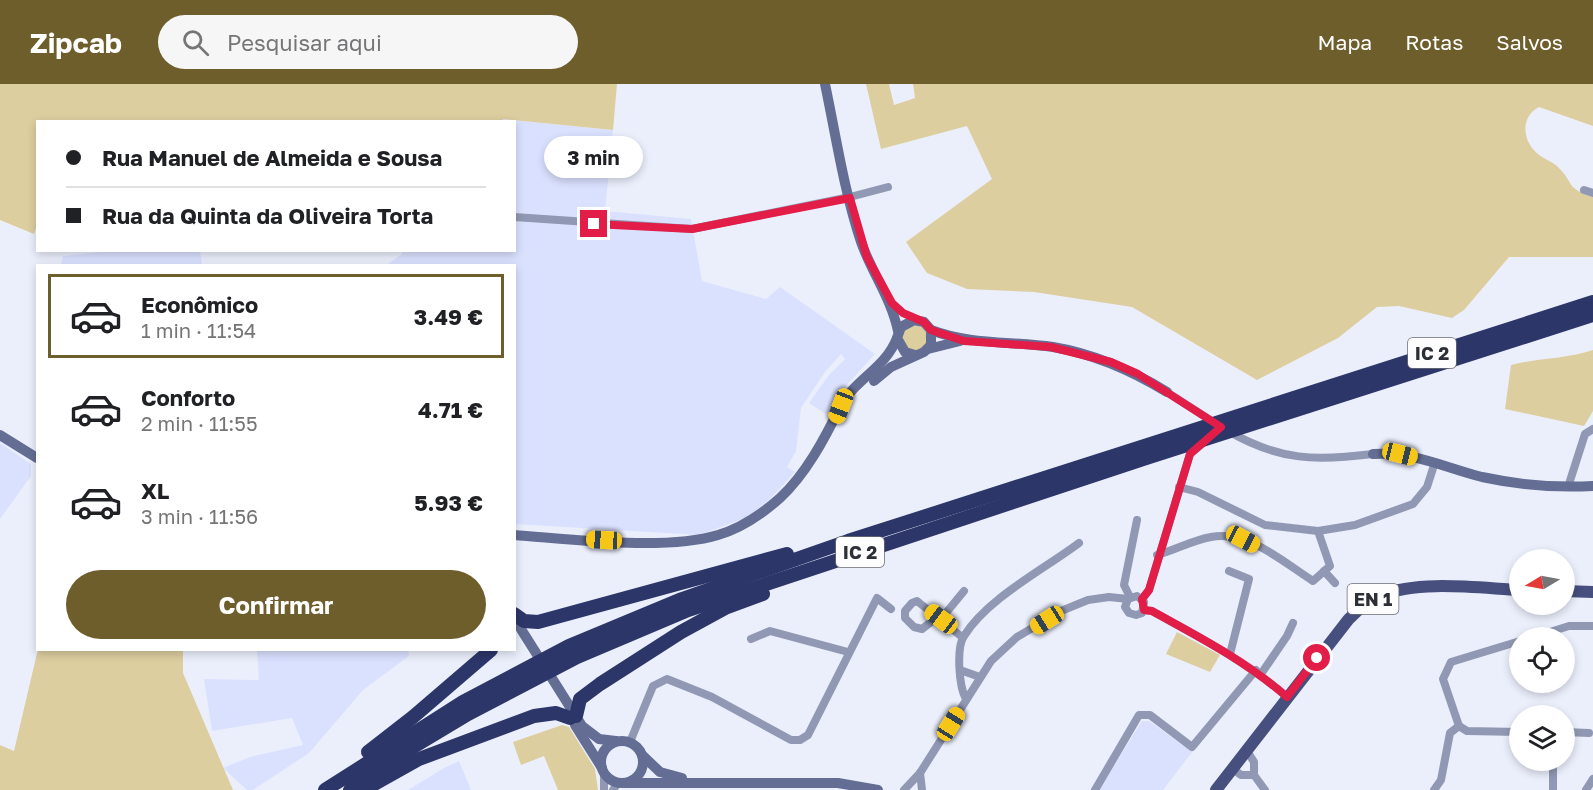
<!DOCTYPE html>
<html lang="pt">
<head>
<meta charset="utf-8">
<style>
  :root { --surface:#fff; --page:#f6f6f6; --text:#202124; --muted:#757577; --line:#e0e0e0; --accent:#6e5e2c }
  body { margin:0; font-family:"Golos Text",sans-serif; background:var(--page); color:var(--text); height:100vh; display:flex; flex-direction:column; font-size:22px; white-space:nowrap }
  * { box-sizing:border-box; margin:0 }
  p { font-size:20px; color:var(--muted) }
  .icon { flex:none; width:33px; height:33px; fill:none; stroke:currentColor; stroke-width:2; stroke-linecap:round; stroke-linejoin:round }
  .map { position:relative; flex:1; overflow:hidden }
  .sheet { position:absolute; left:36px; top:180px; width:480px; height:387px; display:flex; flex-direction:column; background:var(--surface); border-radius:0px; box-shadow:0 3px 9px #0003 }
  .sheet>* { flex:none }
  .guide { position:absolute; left:36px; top:36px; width:480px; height:132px; border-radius:0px; box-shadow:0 3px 9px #0003; display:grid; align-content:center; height:132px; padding:0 30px; background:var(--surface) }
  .needle { width:39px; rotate:260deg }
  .tools { position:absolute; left:1509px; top:465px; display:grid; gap:12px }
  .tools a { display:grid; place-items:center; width:66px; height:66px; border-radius:50%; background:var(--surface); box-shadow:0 3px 9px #0003; font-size:30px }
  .end { position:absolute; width:27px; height:27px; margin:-14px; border:8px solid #e11d48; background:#fff; box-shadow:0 0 0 3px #fff }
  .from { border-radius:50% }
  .bubble { position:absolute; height:42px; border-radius:21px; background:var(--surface); box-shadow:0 3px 9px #0003; font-size:20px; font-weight:700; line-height:42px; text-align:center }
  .car { position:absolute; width:18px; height:36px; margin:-18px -9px; border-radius:8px; box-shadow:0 0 4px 2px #0007; background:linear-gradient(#f5c518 24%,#345 0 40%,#f5c518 0 76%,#345 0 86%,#f5c518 0) }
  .guide b { display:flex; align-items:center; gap:21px; height:57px; font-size:22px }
  .guide b+b { border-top:2px solid var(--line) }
  .guide i { width:15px; height:15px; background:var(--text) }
  ul { padding:10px 0 0; list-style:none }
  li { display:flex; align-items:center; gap:18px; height:84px; margin:0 12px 9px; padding:0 18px; border:3px solid transparent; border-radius:0px }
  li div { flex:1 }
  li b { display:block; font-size:22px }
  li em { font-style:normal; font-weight:700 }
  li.current { border-color:var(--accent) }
  li>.icon { width:54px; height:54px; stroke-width:1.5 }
  .primary-button { display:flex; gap:12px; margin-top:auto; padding:12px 30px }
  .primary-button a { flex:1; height:69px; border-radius:36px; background:var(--accent); color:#fff; font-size:24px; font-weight:700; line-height:69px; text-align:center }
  header { display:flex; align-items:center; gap:36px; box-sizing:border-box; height:84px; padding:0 30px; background:var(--accent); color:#fff }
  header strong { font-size:28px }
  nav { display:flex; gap:33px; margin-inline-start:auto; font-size:21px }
  .search { width:420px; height:54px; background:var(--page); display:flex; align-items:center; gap:15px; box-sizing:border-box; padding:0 21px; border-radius:33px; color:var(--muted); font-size:22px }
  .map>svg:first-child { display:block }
</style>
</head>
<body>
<header>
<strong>Zipcab</strong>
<div class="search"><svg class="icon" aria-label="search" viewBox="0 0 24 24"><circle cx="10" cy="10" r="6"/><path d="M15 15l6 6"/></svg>Pesquisar aqui</div>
<nav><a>Mapa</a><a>Rotas</a><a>Salvos</a></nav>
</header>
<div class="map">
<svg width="1593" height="706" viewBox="0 0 1593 706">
  <rect width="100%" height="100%" fill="#ebeffc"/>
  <!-- built -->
  <g fill="#dae1fe">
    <polygon points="502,35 613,46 605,127 691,135 702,197 766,215 780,203 875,270 844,304 826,330 809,319 829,291 845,275 841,270 825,288 801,324 796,367 787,383 795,388 770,415 748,433 699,451 515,440 514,182 385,182 402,170 402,167 514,166 514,38 502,37"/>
    <polygon points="107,167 200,167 202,181 61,181 63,172"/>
    <polygon points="0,359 31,380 31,392 0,435"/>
    <polygon points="257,566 408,566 409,572 363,606 309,669 253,706 247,706 223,684 250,673 303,661 292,634 212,647 204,595 259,596"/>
    <polygon points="1142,637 1149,637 1192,668 1163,706 1099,706"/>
    <polygon points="459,677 471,706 408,706 444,684"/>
  </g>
  <!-- green -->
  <g fill="#ddcea0">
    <polygon points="0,0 617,0 613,46 503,35 502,38 38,38 38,139 34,150 0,136"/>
    <path d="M866,0H889L894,21L915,14L913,0H1593V42L1539,23C1520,33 1522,57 1538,70C1544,75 1553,78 1558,83C1576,101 1564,103 1593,113V173H1509L1464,226L1452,234L1399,222L1377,223L1338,254L1257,296L1132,223L1034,208L967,205L927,189L906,158L992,95L967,42L881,65Z"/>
    <circle cx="915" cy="254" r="13"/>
    <path d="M1593,266V327L1584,342L1505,325L1511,281C1538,274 1566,275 1593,266Z"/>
    <polygon points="1177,548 1220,571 1210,588 1166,570"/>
    <polygon points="38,565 183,566 183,589 233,706 0,706 0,661 14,667"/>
    <polygon points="562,641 569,643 595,685 598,706 558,706 544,672 521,681 513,658"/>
  </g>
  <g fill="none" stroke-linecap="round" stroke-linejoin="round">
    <!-- street -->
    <g stroke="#9198b3" stroke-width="8">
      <polyline points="1584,106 1593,109"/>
      <polyline points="514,133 692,145 850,113 888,103"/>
      <polyline points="1167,308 1215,339"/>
      <path d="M1228,347C1280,377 1316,377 1373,370"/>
      <polyline points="1179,403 1198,408 1265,441 1318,447 1355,441 1413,420 1427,403 1435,378"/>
      <polyline points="1568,403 1585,350 1593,345"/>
      <path d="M1157,471C1175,466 1193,456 1211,453C1248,446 1283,478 1313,497L1330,482L1318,447"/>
      <polyline points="1229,487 1249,495 1230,570"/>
      <polyline points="1324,487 1335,499"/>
      <polyline points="1130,513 1124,501 1137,436"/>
      <polyline points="1142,515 1149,506 1190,370 1202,360"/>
      <path d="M1144,526L1152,527C1199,553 1246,577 1287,613"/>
      <polyline points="962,553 917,517 912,519 905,527 905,534 914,543 922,545 931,538 941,535 964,507"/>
      <polyline points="1531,554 1569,542 1593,542"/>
      <polyline points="751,555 770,547 848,568"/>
      <polyline points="1520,557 1451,578 1443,595 1459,642 1467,647 1520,648"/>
      <polyline points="960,586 980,593"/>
      <polyline points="1261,590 1287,552 1293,539"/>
      <path d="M966,615C959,603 956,564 964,552C988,514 1043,486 1079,459"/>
      <polyline points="1564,648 1589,649"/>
      <polyline points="630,658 653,602 667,595 712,613 791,656 800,656 808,651 877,514 891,525"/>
      <polyline points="1247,667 1254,678 1254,691 1265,706"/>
      <polyline points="1553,676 1553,706"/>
      <polyline points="1233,685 1241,691 1254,691"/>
      <polyline points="920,689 922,706"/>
      <polyline points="604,706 604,689"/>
      <polyline points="613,706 618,699"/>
      <polyline points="904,706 920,689 991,577 1017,553 1061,527 1088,516 1109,513 1128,515 1137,512 1144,518 1142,529 1136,531 1129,529 1125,523 1128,515"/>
      <polyline points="1095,706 1139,631 1150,631 1192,663 1256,586"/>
      <polyline points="1434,706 1441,696 1450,649 1459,642"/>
      <polyline points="1586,706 1593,695"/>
    </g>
    <!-- secondary -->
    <g stroke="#646e94" stroke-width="10">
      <path d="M825,0C836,52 844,107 861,158C872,189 891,214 898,247"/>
      <path d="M931,246C970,261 1011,257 1053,263C1095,270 1131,286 1167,308"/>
      <polyline points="928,265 960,257"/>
      <polyline points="874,297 891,283 924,268 931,261 931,246 924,238 914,236 901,243 897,254 905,268 915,271"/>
      <polyline points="0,351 37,374"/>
      <path d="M1373,370C1412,367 1446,384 1482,393C1519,401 1556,404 1593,402"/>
      <path d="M514,451C571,455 665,467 718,451C742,444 762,430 780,414C806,390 825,354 840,323C855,295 885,285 897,254"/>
      <polyline points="514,534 582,642 599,655 616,657"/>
      <polyline points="575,641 602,684"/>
      <circle cx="622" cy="678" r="21"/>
      <polyline points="642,671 660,688 682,694"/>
      <polyline points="626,699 838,699 878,706"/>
    </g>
    <!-- primary -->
    <g stroke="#464f7d" stroke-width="12">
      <polyline points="1564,507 1593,508"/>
      <path d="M1216,706L1348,536C1358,526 1367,516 1381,511C1420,496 1478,504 1520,506"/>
    </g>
    <!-- highway -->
    <g stroke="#2d3669" stroke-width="14">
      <polyline points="514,530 524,537 538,538 787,470"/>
      <polyline points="576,632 580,615 600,600 681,548 725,524 763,510"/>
      <polyline points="368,668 413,633 491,566"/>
      <polyline points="367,704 419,675 534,632 556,629 570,634"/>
      <polyline points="325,706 463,618 569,562 682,515 848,457 1593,218"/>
      <polyline points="350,706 408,666 468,630 577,573 688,526 1146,374 1593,231"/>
    </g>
  </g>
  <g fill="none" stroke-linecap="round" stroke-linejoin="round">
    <!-- route -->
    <path stroke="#e11d48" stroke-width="8" d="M594,140L692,145L850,114L867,173L892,219L903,229L924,238L931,246L964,257L1051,263L1111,278L1138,290L1221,343L1190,370L1149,506L1142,515L1144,526L1152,527C1199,553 1246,577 1287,613L1317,574"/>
  </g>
  <g text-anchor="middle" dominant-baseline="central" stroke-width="4.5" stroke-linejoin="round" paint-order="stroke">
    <!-- shield labels -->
    <g fill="#fdfdfd" stroke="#6b6d72" stroke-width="1.5">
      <rect x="1408" y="254" width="48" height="30" rx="4.5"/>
      <rect x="836" y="453" width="48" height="30" rx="4.5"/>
      <rect x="1347.5" y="500" width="51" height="30" rx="4.5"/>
    </g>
    <g font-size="18" font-weight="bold" fill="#2d2f37">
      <text x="1432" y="269">IC 2</text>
      <text x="860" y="468">IC 2</text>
      <text x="1373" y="515">EN 1</text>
    </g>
  </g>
</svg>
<div class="tools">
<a><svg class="needle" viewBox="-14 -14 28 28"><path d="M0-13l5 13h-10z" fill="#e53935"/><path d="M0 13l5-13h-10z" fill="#757577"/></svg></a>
<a><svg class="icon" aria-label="locate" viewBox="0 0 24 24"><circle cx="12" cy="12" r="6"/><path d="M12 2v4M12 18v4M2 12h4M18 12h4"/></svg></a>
<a><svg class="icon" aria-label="layers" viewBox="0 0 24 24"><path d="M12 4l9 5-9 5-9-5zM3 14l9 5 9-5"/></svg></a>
</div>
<i class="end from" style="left:1317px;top:574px"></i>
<i class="end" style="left:594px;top:140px"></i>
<div class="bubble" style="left:544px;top:52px;width:99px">3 min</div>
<i class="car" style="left:841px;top:322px;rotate:201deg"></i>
<i class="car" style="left:1400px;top:370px;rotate:104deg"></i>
<i class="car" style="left:1243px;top:455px;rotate:118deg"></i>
<i class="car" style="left:604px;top:456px;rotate:273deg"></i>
<i class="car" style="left:941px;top:535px;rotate:307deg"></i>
<i class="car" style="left:1047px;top:536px;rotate:238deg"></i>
<i class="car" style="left:951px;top:640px;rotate:32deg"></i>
<div class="guide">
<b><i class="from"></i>Rua Manuel de Almeida e Sousa</b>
<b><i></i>Rua da Quinta da Oliveira Torta</b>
</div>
<section class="sheet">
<ul>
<li class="current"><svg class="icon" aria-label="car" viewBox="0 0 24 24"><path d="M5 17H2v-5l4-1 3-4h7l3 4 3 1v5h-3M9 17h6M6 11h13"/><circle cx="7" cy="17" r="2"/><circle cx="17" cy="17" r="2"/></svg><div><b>Econômico</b><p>1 min · 11:54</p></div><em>3.49 €</em></li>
<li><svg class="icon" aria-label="car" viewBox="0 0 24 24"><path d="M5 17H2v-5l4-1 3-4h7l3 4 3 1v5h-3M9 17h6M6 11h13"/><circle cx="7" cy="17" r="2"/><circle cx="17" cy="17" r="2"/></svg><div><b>Conforto</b><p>2 min · 11:55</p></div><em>4.71 €</em></li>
<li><svg class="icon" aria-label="car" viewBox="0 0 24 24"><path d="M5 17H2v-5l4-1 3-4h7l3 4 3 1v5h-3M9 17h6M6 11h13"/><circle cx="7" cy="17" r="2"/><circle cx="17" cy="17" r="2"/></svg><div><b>XL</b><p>3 min · 11:56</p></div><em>5.93 €</em></li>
</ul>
<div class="primary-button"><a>Confirmar</a></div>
</section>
</div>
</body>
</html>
